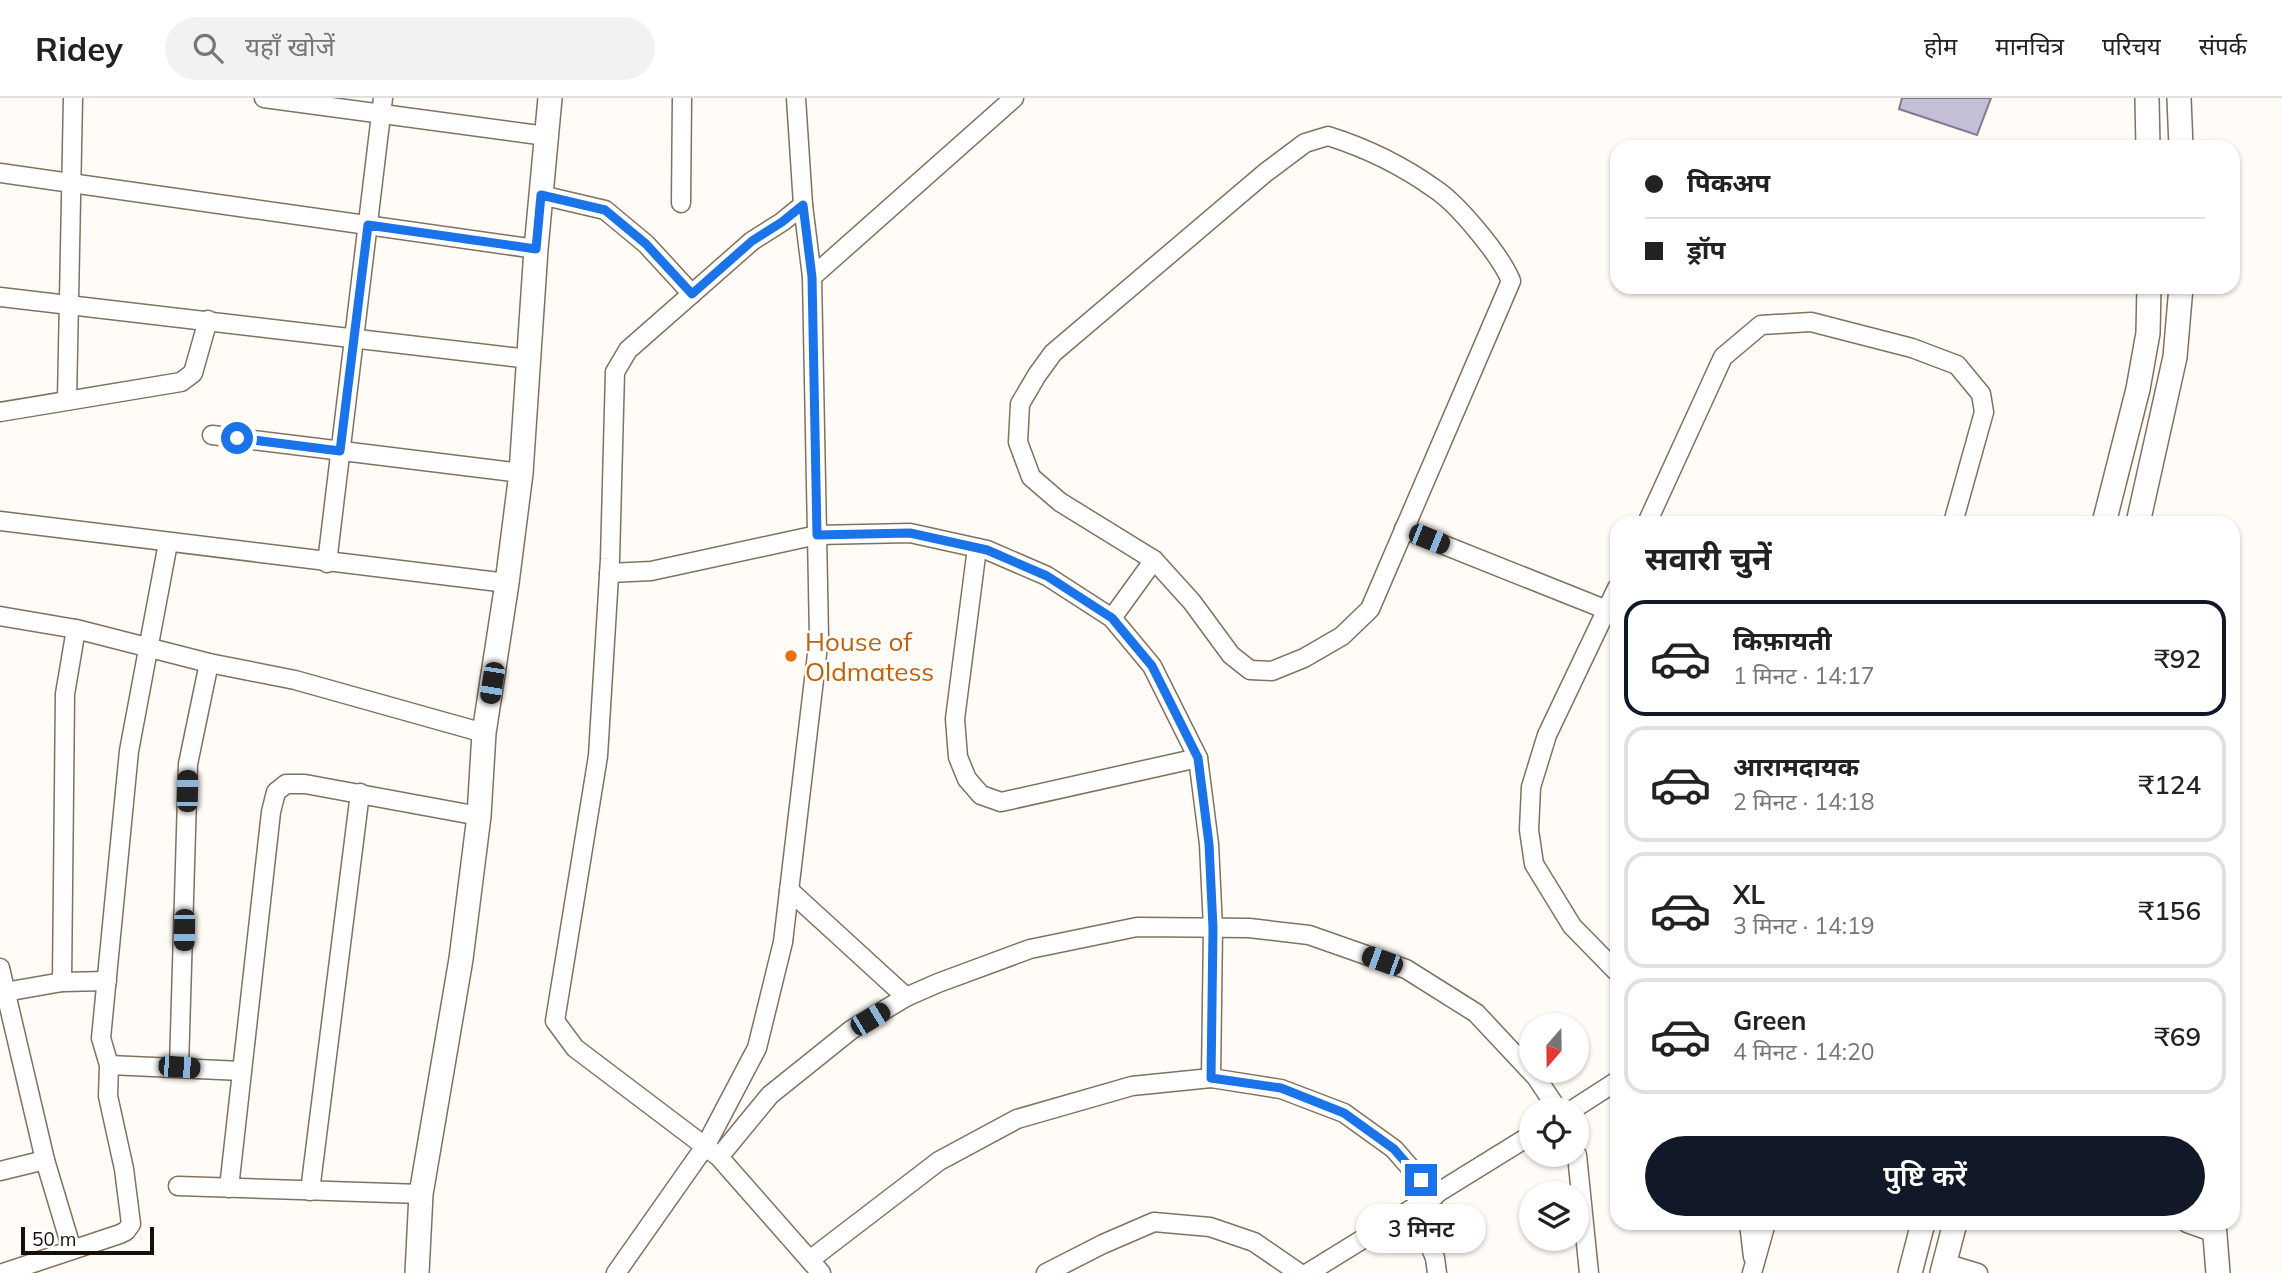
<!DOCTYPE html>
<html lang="hi">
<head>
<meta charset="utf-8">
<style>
  :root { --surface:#fff; --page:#f2f2f2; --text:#222; --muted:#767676; --line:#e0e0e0; --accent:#111827 }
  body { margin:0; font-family:Mulish,"Noto Sans Devanagari",sans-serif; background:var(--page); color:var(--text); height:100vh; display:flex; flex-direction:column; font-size:26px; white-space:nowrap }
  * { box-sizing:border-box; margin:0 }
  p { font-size:23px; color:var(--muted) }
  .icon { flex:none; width:38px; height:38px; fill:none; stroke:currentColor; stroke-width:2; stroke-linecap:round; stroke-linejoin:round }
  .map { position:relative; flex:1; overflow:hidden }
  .drawer { position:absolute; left:1610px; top:418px; width:630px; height:714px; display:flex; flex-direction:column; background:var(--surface); border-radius:21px; box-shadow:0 2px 5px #0004 }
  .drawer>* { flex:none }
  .hud { position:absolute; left:1610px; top:42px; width:630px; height:154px; border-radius:21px; box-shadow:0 2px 5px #0004; display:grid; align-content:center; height:154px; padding:0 35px; background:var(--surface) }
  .needle { width:46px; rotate:200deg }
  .fabs { position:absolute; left:1519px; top:915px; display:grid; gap:14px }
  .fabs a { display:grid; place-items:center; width:70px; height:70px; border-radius:50%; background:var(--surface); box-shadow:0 2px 5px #0004; font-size:35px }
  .scale { position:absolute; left:21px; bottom:18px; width:133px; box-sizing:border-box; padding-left:7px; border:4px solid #161009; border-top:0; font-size:19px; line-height:24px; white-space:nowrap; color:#161009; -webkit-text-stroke:5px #fff; paint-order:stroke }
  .end { position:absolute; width:32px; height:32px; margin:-16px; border:9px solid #1a73e8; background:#fff; box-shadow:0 0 0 4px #fff }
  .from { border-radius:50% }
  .bubble { position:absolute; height:49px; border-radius:24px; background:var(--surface); box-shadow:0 2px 5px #0004; font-size:23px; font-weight:600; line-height:49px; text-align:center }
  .car { position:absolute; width:21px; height:42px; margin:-21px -10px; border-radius:9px; box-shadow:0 0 5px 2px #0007; background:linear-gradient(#222 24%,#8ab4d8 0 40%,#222 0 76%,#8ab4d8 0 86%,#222 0) }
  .hud b { display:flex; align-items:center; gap:24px; height:66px; font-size:26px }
  .hud b+b { border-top:2px solid var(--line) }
  .hud i { width:18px; height:18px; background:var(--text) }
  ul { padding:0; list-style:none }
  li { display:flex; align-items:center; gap:21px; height:116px; margin:0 14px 10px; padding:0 21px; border:4px solid var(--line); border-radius:21px }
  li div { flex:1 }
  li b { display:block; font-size:26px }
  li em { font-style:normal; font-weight:600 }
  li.active { border-color:var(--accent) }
  li>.icon { width:63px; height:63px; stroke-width:1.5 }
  h2 { padding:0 35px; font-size:32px; line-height:84px }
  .primary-button { display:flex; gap:14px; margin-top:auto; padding:14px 35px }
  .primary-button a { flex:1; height:80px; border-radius:42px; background:var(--accent); color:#fff; font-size:28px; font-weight:600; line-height:80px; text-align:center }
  header { display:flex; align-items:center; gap:42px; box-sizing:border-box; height:98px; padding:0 35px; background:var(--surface); border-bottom:2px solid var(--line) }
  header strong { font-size:33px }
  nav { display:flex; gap:38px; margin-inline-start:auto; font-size:24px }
  .search { width:490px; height:63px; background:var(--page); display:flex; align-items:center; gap:18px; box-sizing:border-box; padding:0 24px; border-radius:38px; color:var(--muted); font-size:26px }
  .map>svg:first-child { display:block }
</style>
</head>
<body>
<header>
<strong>Ridey</strong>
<div class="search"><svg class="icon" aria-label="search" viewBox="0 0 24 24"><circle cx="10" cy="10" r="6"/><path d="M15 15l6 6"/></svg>यहाँ खोजें</div>
<nav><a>होम</a><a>मानचित्र</a><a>परिचय</a><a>संपर्क</a></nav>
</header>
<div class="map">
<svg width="2282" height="1175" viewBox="0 0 2282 1175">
  <rect width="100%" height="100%" fill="#fffbf7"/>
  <!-- building -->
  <polygon fill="#c4bfd7" stroke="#7f7a90" stroke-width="2" points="1902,0 1991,0 1977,37 1899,11"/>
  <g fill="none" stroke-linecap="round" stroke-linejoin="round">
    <defs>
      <g id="minor">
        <polyline points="264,0 546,38"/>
        <path d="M1328,38C1366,50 1403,68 1435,91C1458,106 1501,158 1511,183L1370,511L1342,538L1304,560L1272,573L1250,572L1231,557L1192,504L1154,462L1060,404L1031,379L1018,344L1020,306L1037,277L1053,255L1265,75L1305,45Z"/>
        <polyline points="0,75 536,151"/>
        <polyline points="541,97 605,112 646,146 692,196"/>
        <polyline points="681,105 682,0"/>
        <polyline points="803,107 782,124 752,143 628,252 615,274 610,461 598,658 555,923 575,950 719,1059 821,1175"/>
        <polyline points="812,179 1014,0"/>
        <polyline points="0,199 529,261"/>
        <polyline points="67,302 73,0"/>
        <polyline points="0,314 181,284 193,275 208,222"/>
        <polyline points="212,337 521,375"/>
        <polyline points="0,423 507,485"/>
        <polyline points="1647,425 1723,259 1761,227 1811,224 1912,250 1957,267 1981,296 1984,314 1953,425"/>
        <polyline points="1404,431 1617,516"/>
        <polyline points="977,450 955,621 958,659 967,681 981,697 1001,704 1198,660"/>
        <polyline points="327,465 383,0"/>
        <polyline points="609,475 651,473 817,437 910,435 987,452 1047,478 1112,520 1152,568 1198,660 1209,746 1213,830 1211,980"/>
        <polyline points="1617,490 1547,637 1531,689 1529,732 1534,766 1572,828 1617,874"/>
        <polyline points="0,518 76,531 209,565 295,582 484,635"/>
        <polyline points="1112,520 1154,462"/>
        <polyline points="789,792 906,899"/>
        <polyline points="0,870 45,1062 72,1152"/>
        <polyline points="62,884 65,596 76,531"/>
        <polyline points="0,895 62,884 107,883"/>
        <polyline points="109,967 242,973"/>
        <polyline points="179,969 188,666 209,565"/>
        <polyline points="1572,1012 1617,983"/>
        <polyline points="1577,1057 1589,1175"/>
        <polyline points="719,1059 770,997 851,932 906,899 938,885 1030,851 1137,829 1249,830 1309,837 1406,871 1476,915 1536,979 1558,1012"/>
        <polyline points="0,1073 45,1062"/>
        <polyline points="178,1088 421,1096"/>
        <polyline points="229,1090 271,714 276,694 286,686 305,686 479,718"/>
        <polyline points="310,1093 360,695"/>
        <polyline points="1415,1111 1435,1160 1437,1175"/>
        <polyline points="1749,1125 1753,1159"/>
        <polyline points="2187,1125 2215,1135"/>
        <polyline points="811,1161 939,1063 1017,1021 1132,988 1211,980 1281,991 1344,1015 1394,1051 1435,1098"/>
        <polyline points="1945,1165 1978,1175"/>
        <polyline points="3,1175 120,1136 126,1133 131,1126 124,1071 108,998 109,967 101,940 129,653 168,445"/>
        <polyline points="616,1175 706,1047 757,950 783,844 819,539 812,179 803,107 796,0"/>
        <polyline points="1046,1175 1103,1146 1154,1124 1210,1129 1254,1144 1299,1175"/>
        <polyline points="1308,1175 1531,1037"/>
        <polyline points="1752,1175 1766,1125"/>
      </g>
      <g id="tertiary">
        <polyline points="2147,0 2148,49"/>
        <polyline points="2179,0 2181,49"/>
        <polyline points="2104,425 2138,291 2148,235 2149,189"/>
        <polyline points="2138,425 2175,259 2181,189"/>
        <polyline points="2214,1125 2218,1175"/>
        <polyline points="417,1175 421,1096 461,861 479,718 484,635 507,485 521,375 536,151 550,0"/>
        <polyline points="1910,1175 1923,1125"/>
        <polyline points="1942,1175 1955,1125"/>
      </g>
    </defs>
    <!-- minor casing -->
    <use href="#minor" stroke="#81715f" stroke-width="21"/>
    <!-- tertiary casing -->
    <use href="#tertiary" stroke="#81715f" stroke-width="26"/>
    <!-- minor -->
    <use href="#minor" stroke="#fff" stroke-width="18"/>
    <!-- tertiary -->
    <use href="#tertiary" stroke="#fff" stroke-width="23"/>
  </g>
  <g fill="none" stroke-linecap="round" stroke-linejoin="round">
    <!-- route -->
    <polyline stroke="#1a73e8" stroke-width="9" points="237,340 340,353 368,127 536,151 541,97 605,112 646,146 692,196 752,143 782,124 803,107 812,179 817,437 910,435 987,452 1047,478 1112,520 1152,568 1198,660 1209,746 1213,830 1211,980 1281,990 1344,1015 1394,1051 1421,1082"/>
  </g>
  <!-- markers -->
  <circle fill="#e8710a" stroke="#fff" stroke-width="2.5" cx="791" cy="558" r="7"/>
  <g text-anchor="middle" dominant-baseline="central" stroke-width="5" stroke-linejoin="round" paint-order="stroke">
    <!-- food labels -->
    <g font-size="26" fill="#c56008" stroke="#fff" text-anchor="start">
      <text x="805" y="543">House of<tspan x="805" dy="30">Oldmatess</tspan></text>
    </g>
  </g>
</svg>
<div class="fabs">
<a><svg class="needle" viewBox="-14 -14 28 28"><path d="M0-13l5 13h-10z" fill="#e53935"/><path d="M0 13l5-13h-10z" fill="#767676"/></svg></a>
<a><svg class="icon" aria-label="locate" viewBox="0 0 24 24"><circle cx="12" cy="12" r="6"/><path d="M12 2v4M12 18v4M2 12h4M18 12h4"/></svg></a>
<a><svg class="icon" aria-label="layers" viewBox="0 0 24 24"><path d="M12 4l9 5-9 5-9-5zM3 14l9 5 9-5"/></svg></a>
</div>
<div class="scale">50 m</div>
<i class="end from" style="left:237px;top:340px"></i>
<i class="end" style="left:1421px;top:1082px"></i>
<div class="bubble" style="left:1356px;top:1106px;width:130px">3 मिनट</div>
<i class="car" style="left:1429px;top:441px;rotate:112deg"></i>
<i class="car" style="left:492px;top:585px;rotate:189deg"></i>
<i class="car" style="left:187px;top:693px;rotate:1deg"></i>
<i class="car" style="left:184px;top:832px;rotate:181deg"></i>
<i class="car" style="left:1382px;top:863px;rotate:290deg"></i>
<i class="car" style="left:870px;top:921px;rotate:59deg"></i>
<i class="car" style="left:179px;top:969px;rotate:94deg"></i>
<div class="hud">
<b><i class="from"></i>पिकअप</b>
<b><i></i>ड्रॉप</b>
</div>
<section class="drawer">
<h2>सवारी चुनें</h2>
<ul>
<li class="active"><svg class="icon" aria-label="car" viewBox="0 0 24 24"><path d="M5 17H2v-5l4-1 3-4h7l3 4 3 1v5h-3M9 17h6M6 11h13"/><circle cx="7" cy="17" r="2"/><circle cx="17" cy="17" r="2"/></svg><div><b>किफ़ायती</b><p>1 मिनट · 14:17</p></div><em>₹92</em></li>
<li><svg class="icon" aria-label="car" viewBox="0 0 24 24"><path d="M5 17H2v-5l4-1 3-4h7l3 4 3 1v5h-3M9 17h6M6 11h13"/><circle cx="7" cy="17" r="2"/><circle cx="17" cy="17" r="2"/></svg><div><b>आरामदायक</b><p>2 मिनट · 14:18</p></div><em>₹124</em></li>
<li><svg class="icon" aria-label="car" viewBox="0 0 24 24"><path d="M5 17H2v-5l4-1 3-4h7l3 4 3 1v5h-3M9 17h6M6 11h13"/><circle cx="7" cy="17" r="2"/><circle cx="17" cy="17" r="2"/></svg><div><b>XL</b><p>3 मिनट · 14:19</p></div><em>₹156</em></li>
<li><svg class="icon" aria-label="car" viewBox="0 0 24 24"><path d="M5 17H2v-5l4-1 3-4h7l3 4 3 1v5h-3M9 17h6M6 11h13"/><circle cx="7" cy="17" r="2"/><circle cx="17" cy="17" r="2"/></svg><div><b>Green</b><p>4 मिनट · 14:20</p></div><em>₹69</em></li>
</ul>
<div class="primary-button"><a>पुष्टि करें</a></div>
</section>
</div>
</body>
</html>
